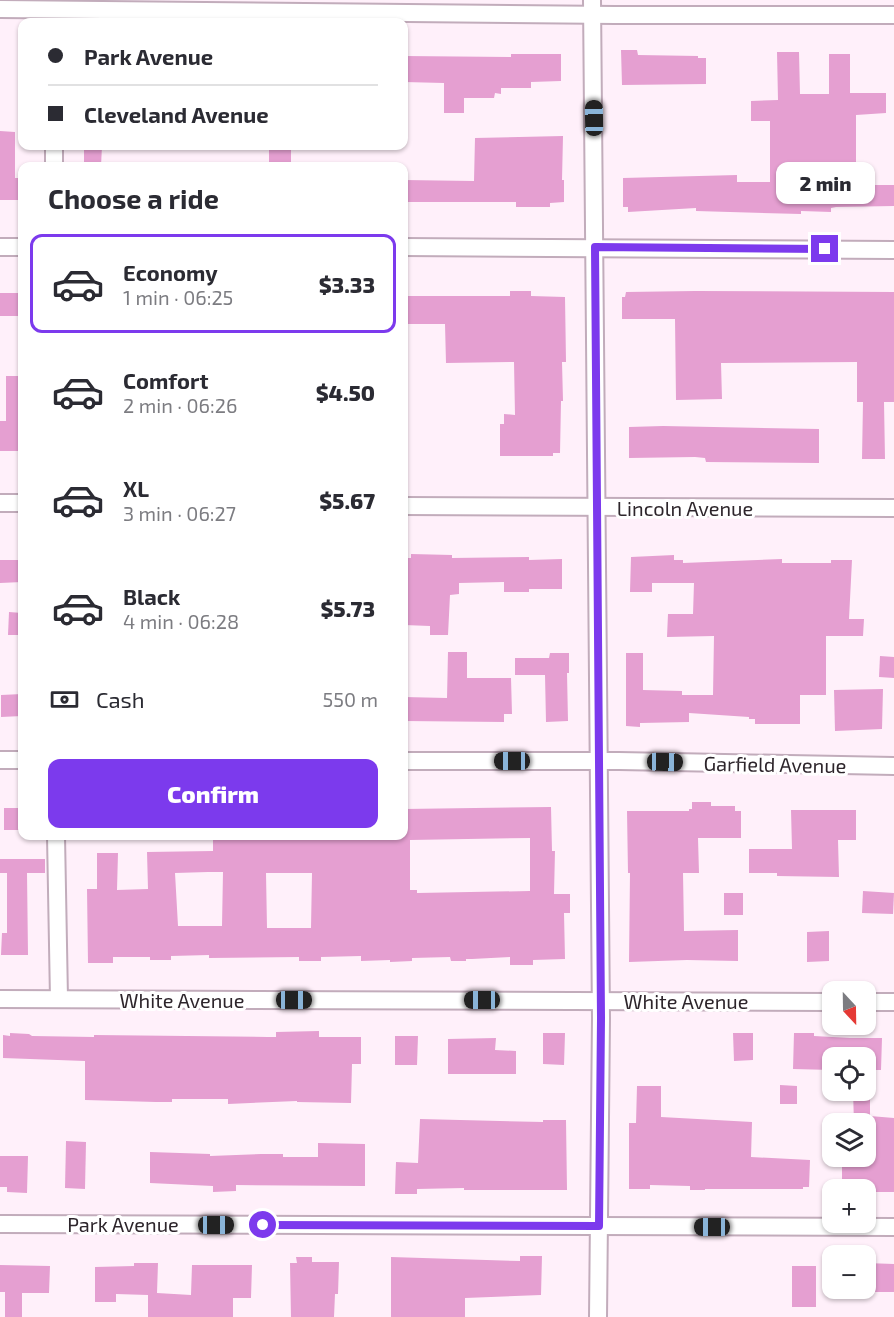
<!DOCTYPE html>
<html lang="en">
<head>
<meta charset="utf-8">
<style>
  :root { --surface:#fff; --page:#f7f7f7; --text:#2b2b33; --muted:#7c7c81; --line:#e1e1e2; --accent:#7c3aed }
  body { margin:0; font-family:"Exo 2",sans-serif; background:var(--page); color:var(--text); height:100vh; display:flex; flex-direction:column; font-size:22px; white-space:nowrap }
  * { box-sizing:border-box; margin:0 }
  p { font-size:20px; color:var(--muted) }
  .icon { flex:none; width:33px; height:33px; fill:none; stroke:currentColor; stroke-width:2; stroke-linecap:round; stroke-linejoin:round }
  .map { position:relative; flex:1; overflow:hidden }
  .drawer { position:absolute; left:18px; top:162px; width:390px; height:678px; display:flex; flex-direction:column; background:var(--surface); border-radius:12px; box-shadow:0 2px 4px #0004 }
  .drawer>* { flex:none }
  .hud { position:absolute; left:18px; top:18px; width:390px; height:132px; border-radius:12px; box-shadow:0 2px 4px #0004; display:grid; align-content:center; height:132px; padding:0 30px; background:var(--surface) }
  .needle { width:39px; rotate:158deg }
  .controls { position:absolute; left:822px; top:981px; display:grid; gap:12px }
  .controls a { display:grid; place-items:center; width:54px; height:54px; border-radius:12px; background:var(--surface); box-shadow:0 2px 4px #0004; font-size:30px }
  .end { position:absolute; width:27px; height:27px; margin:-14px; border:8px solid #7c3aed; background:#fff; box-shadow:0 0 0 3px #fff }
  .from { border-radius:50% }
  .bubble { position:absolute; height:42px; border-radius:12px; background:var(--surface); box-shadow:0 2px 4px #0004; font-size:20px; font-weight:800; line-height:42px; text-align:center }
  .car { position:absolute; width:18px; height:36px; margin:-18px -9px; border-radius:8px; box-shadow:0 0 4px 2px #0007; background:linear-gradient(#222 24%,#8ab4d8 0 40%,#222 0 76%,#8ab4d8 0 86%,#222 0) }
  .hud b { display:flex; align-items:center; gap:21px; height:57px; font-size:22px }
  .hud b+b { border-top:2px solid var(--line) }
  .hud i { width:15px; height:15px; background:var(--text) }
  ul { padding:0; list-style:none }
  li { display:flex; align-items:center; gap:18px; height:99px; margin:0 12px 9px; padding:0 18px; border:3px solid transparent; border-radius:12px }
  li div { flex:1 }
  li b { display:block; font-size:22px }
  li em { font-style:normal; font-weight:800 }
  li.current { border-color:var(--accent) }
  li>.icon { width:54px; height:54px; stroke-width:1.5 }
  h2 { padding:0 30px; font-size:27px; line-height:72px }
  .pay { display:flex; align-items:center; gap:15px; height:66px; padding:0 30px; font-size:22px }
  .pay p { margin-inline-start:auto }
  .action { display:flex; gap:12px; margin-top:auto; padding:12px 30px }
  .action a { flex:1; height:69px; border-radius:12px; background:var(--accent); color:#fff; font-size:24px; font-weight:800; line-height:69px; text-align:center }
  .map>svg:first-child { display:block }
</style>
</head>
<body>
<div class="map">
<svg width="894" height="1317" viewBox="0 0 894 1317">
  <rect width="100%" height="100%" fill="#fff0fa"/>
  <!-- building -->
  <g fill="#e59fd1" fill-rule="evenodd">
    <polygon points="621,50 637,50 638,55 698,56 698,58 706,58 706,84 622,85"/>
    <polygon points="777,52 799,52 800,94 829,94 829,54 850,54 850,93 886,93 886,113 856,115 856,178 869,178 869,185 894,185 894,206 836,207 831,208 831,212 801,211 801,214 696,211 696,208 628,212 628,207 623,207 623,178 737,175 737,182 770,182 770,121 751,121 751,101 778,100"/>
    <polygon points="511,54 561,54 561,81 531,82 531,88 501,88 501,94 495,93 494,98 464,98 464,113 444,113 444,83 404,82 404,56 511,57"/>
    <polygon points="0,131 15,132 15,178 22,178 22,200 0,200"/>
    <polygon points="563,136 562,180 564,180 564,202 550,203 550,207 516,207 516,202 405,202 404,180 474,181 475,138"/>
    <polygon points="84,146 102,146 101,166 84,166"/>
    <rect x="269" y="146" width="22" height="19"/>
    <polygon points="510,291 531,291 531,296 565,297 566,362 562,362 563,401 561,401 560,453 553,453 553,456 500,456 500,424 504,424 504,414 515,415 514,362 446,363 445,324 404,324 404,296 510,296"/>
    <polygon points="695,291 894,292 894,402 884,402 885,459 862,459 863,402 857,402 857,362 721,363 722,399 676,400 675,319 622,319 622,297 625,297 626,292"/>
    <rect x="0" y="293" width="22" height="23"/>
    <polygon points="6,376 22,376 21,451 0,451 0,421 6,421"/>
    <polygon points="663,426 819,429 819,463 706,462 705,458 695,457 629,458 629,427"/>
    <polygon points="411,554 452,555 452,558 529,557 529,560 562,559 562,589 529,589 529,592 504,592 504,582 459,583 459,594 450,595 448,635 430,635 430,626 404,625 404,558 411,558"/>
    <polygon points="674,555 674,560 683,560 683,563 782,559 782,563 831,563 831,560 852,560 849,619 864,619 863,636 826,636 826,695 800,695 800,724 755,724 755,719 749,719 749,717 689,713 689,722 640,723 640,727 626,726 626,653 643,653 643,690 682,691 682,695 713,695 714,636 667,637 668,614 693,614 694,583 652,583 652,592 630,592 631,557"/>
    <polygon points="0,560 22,560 22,582 0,583"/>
    <polygon points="9,612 22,613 22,635 8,635"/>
    <polygon points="448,652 467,652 467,678 511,678 512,714 504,714 504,722 404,721 404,697 447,698"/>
    <polygon points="550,653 569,653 569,673 567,673 568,721 546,722 545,675 515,675 515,658 549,658"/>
    <polygon points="880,656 894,657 894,678 879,677"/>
    <polygon points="883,689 882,729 835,731 834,690"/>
    <polygon points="22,694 22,716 1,717 1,695"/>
    <polygon points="692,802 711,802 711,806 735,806 735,811 741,811 741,838 698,838 699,873 683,873 684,931 738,930 738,961 687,960 629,962 630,873 628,873 627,811 689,811 689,809 692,809"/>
    <path d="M551,807L552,851H555L554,894H570V913H564L565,959L533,960V965H510V957L472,959H466V961H451L450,957L412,958V961L390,962V960L361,961V956L321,957V961H299V957L209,958V955L171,956V960H150V957H113V963H88L87,889H97V853H118L117,890L148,889L147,852L213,851V836H404V809ZM530,838V891L417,893V890H410V840ZM208,872H223L222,926H178L175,873ZM266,873H312L311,928H267Z"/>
    <rect x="4" y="808" width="18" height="22"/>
    <polygon points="791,810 856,810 856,840 838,840 839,877 777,876 777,873 749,873 749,849 792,849"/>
    <polygon points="0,859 45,859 45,873 27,873 28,955 1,955 2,933 7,933 7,873 0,873"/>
    <polygon points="863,891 894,893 893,914 862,913"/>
    <rect x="724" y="893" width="19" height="22"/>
    <polygon points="829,931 829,961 807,962 807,932"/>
    <polygon points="319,1031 319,1037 361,1037 361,1064 352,1064 351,1103 297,1102 297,1101 228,1104 228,1099 172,1099 172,1102 156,1102 85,1100 85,1061 3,1058 3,1035 10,1036 10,1033 29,1034 32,1036 94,1037 94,1035 268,1037 276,1037 276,1032"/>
    <polygon points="543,1033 565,1033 564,1065 543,1064"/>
    <polygon points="733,1033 753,1033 753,1060 734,1061"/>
    <polygon points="794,1033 814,1033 814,1036 850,1038 882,1038 881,1070 866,1070 866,1058 832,1058 832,1070 793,1069"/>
    <polygon points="395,1036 418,1036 417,1065 395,1065"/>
    <polygon points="496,1038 495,1050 516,1051 516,1074 448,1074 448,1039"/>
    <polygon points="780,1085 797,1086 797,1104 780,1104"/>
    <polygon points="637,1086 661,1086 661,1117 752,1122 751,1157 810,1160 809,1187 803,1187 803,1189 705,1189 705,1190 690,1190 690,1186 650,1185 650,1189 629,1189 629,1123 636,1123"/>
    <polygon points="853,1090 870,1090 870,1116 894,1118 894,1192 866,1192 866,1190 842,1190 842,1156 866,1156 866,1124 854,1124"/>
    <polygon points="420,1119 543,1122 543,1120 566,1120 567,1190 464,1190 464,1188 417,1189 417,1194 395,1194 396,1162 418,1163"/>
    <polygon points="66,1141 86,1142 85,1189 65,1188"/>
    <polygon points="318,1143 365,1144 365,1186 236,1185 236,1191 213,1192 213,1186 150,1183 150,1152 210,1154 210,1156 261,1154 283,1154 283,1157 318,1157"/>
    <polygon points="0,1156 28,1156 27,1193 7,1192 7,1187 0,1187"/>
    <polygon points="520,1256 542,1256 541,1295 465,1298 465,1317 391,1317 391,1257 520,1261"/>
    <polygon points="296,1257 312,1257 312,1262 339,1262 338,1294 335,1294 334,1317 291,1317 290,1263 297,1263"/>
    <polygon points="134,1263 158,1263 157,1293 191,1295 192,1265 252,1265 251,1298 233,1298 233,1317 148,1317 148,1295 116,1294 116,1302 95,1302 95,1267 134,1266"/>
    <polygon points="866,1263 894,1264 894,1292 866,1292"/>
    <polygon points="0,1265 50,1266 49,1293 22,1293 22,1317 5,1317 5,1292 0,1292"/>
    <rect x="792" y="1266" width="24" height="41"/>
  </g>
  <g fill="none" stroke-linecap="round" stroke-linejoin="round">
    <defs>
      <g id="street">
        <polyline points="592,0 601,1018 598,1317"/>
        <polyline points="0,9 615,15 894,15"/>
        <polyline points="54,146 54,166"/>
        <polyline points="0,247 22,247"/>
        <polyline points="404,247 894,250"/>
        <polyline points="0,503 22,503"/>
        <polyline points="404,506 894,508"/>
        <polyline points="0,760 22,760"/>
        <polyline points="404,761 619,761 894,766"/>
        <polyline points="56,836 59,999"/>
        <polyline points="0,999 832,1002"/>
        <polyline points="866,1002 894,1002"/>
        <polyline points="0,1224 894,1227"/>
      </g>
    </defs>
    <!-- street casing -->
    <use href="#street" stroke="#c2acbb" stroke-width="20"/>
    <!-- street -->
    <use href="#street" stroke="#fff" stroke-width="16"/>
  </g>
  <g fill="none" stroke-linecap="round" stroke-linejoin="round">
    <!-- route -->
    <polyline stroke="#7c3aed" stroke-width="8" points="263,1225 599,1226 601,1018 595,247 825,249"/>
  </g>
  <g text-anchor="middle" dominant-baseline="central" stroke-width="6" stroke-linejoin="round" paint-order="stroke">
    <!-- street labels -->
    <g font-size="20" fill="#2d252b" stroke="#fff">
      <text x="685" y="508">Lincoln Avenue</text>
      <text transform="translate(775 764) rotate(1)">Garfield Avenue</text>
      <text x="182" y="1000">White Avenue</text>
      <text x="686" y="1001">White Avenue</text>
      <text x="123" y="1224">Park Avenue</text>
    </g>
  </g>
</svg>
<div class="controls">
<a><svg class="needle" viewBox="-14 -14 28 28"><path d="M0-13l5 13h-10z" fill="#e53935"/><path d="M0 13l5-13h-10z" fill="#7c7c81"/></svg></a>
<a><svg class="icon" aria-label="locate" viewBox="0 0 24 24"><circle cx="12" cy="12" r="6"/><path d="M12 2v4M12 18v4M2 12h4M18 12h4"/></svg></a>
<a><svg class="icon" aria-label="layers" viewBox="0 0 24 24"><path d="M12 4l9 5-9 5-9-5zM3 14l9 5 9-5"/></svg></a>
<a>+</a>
<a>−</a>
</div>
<i class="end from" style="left:263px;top:1225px"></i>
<i class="end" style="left:825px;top:249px"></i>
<div class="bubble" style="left:776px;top:162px;width:99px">2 min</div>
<i class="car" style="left:594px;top:118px;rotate:359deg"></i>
<i class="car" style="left:512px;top:761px;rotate:270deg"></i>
<i class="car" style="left:665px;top:762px;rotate:91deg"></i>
<i class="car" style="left:294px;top:1000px;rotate:90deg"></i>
<i class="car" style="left:482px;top:1000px;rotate:270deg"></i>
<i class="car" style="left:216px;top:1225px;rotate:90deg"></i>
<i class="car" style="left:712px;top:1227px;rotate:270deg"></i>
<div class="hud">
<b><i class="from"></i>Park Avenue</b>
<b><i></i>Cleveland Avenue</b>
</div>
<section class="drawer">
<h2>Choose a ride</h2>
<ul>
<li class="current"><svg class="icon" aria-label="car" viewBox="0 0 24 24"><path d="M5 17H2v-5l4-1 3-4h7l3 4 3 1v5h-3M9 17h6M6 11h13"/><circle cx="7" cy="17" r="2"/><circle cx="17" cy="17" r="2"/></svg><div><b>Economy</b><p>1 min · 06:25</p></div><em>$3.33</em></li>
<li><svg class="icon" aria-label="car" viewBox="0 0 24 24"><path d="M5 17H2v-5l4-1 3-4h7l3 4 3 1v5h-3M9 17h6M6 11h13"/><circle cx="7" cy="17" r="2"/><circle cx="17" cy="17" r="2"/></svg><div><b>Comfort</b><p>2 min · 06:26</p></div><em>$4.50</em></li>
<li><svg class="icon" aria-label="car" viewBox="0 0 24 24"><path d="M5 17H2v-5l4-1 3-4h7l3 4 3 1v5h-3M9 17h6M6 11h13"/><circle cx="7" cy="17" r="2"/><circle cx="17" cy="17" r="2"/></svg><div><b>XL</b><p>3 min · 06:27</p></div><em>$5.67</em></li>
<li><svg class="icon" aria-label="car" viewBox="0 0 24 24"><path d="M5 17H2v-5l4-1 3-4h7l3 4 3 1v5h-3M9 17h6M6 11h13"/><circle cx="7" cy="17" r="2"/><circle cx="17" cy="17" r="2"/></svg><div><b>Black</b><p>4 min · 06:28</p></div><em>$5.73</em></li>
</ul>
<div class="pay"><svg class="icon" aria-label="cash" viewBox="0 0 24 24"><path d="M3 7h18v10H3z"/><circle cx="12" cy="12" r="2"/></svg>Cash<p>550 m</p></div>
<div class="action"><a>Confirm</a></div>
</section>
</div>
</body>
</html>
